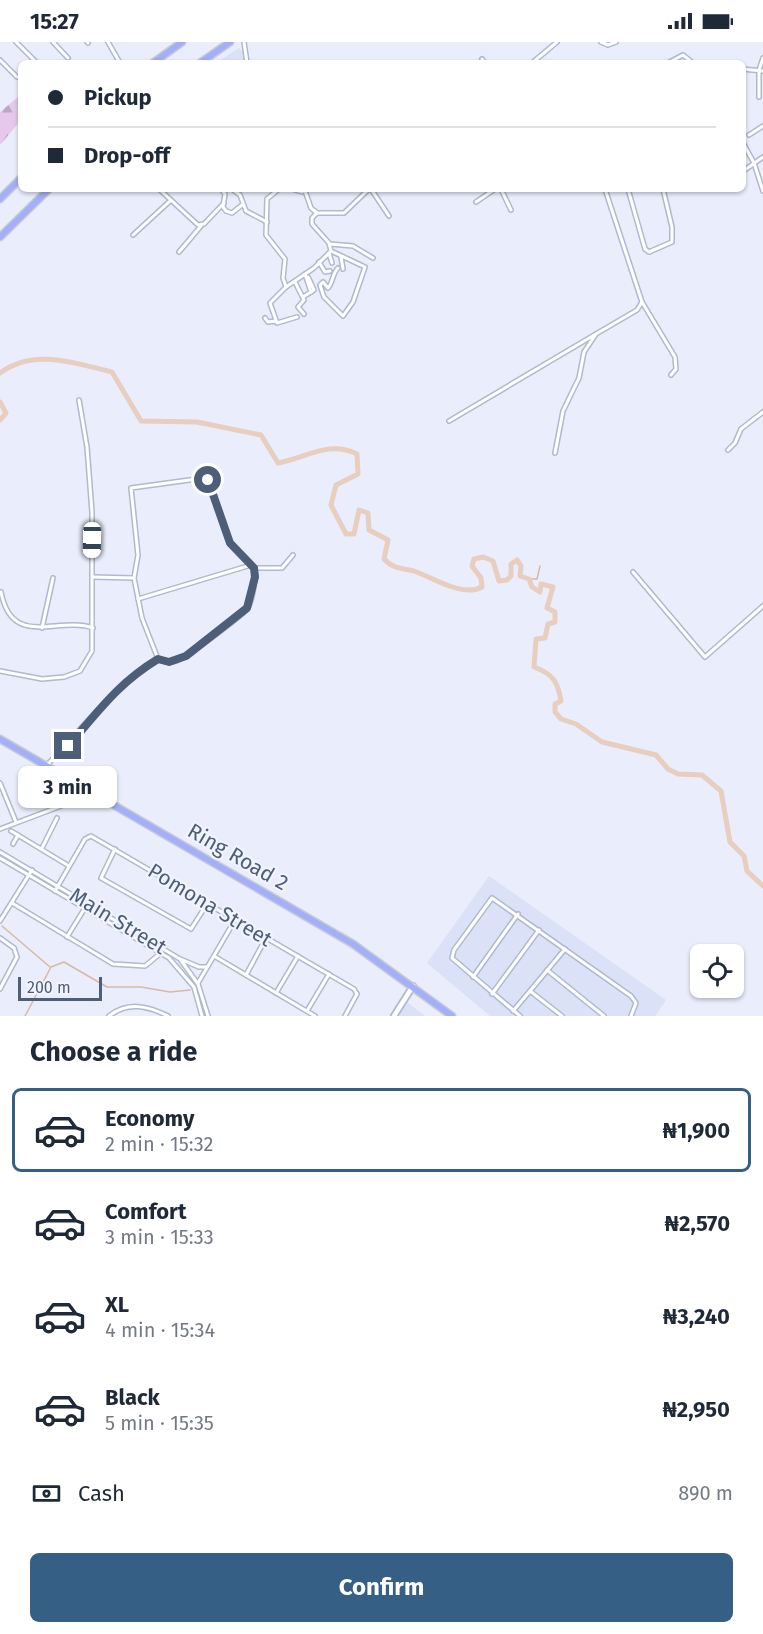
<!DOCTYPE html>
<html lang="en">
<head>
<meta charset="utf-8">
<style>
  :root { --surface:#fff; --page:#f2f2f3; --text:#1f2937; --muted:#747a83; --line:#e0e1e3; --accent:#365f85 }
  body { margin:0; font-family:"Fira Sans",sans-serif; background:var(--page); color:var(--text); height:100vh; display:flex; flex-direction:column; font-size:22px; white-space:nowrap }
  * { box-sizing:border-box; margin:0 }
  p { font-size:20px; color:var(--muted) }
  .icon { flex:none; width:33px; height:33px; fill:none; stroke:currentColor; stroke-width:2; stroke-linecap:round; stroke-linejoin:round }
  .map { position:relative; height:974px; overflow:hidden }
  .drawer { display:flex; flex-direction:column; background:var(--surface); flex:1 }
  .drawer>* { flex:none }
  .hud { position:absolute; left:18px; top:18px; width:728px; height:132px; border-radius:9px; box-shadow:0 2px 4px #0004; display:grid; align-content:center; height:132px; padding:0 30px; background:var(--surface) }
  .controls { position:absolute; left:690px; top:902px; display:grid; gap:12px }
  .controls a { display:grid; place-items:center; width:54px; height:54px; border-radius:9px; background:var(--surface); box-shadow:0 2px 4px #0004; font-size:30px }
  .scale { position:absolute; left:18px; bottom:15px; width:84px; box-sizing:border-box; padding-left:6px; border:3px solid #4d5e78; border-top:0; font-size:16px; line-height:21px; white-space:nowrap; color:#4d5e78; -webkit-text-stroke:4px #f1f3ff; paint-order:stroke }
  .end { position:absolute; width:27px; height:27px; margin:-14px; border:8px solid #4d5e78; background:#fff; box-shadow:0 0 0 3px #fff }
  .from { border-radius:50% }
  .bubble { position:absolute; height:42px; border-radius:9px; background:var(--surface); box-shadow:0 2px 4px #0004; font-size:20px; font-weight:700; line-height:42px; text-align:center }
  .car { position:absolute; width:18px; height:36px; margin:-18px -9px; border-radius:8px; box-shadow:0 0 4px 2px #0007; background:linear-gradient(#fff 24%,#345 0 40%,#fff 0 76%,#345 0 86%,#fff 0) }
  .hud b { display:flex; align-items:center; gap:21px; height:57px; font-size:22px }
  .hud b+b { border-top:2px solid var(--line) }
  .hud i { width:15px; height:15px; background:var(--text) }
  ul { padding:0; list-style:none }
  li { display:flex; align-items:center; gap:18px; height:84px; margin:0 12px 9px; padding:0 18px; border:3px solid transparent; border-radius:9px }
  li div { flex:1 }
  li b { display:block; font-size:22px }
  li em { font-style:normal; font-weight:700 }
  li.on { border-color:var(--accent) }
  li>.icon { width:54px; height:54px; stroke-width:1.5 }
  h2 { padding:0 30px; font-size:27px; line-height:72px }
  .pay { display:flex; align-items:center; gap:15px; height:66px; padding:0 30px; font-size:22px }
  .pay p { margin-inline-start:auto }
  .action { display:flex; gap:12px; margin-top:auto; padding:12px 30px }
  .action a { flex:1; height:69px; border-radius:9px; background:var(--accent); color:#fff; font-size:24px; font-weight:700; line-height:69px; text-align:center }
  .status { display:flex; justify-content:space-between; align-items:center; height:42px; padding:0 30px; background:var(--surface); direction:ltr }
  .status svg { height:16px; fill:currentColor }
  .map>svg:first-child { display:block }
</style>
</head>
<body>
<div class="status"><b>15:27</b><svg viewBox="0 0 49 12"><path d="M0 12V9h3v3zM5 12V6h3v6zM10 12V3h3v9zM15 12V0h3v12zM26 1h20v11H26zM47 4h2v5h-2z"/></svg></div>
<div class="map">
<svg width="763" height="974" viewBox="0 0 763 974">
  <defs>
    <pattern id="forest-firs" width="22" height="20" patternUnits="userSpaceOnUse" patternTransform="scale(1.5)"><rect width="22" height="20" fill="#e5c8eb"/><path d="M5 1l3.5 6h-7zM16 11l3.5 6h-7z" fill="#bca6c3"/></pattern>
  </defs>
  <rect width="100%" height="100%" fill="#eaedfc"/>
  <!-- residential -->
  <g fill="#dbe1f6">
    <polygon points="239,6 244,11 245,21 216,21"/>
    <polygon points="489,834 666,958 655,974 490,974 427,921"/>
    <polygon points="407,960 425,974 398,974"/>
  </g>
  <!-- forest -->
  <polygon fill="url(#forest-firs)" points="18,55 21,58 21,78 0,103 0,70"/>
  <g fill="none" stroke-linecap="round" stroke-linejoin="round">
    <!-- stream -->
    <g stroke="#d8b9a4" stroke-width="1.5">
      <polyline points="529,537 537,537 540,524"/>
      <polyline points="2,884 50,925"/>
      <polyline points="25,974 51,925 64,920 107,945 141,945 170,950 190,948"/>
    </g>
    <!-- river -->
    <g stroke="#e7cebe" stroke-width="5">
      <path d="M0,331C34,306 74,321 112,330L141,379L197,380L261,393L278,421C306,416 328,398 357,412L358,432L336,443L331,463L346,492H354L359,468L368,471L369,488L388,498L384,517C393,527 401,526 414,529C432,535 463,556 482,545L481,536L472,524L474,517L483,515L493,519L499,539L507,538L511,534V522L517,518L521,524L520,534L529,537L532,545L540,550L541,542L553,545L547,566L555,570V580L548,582L545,596L536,597L534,625C553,632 558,640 561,659L555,662V670L561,677L576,682L602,700L656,713L668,727L678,732L702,733L721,749L730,800L744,814L747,829L763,844"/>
      <polyline points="0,360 6,371 0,378"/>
    </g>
    <defs>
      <g id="minor">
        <polyline points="16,0 37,21"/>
        <polyline points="53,0 68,16"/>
        <polyline points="87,0 88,1"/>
        <polyline points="108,0 120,21"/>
        <polyline points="244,0 247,21"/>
        <polyline points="601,0 608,3 616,0"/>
        <polyline points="482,17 485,21"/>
        <polyline points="0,18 17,35"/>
        <polyline points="532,21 557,0"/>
        <polyline points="585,21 602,21"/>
        <polyline points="668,21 683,13 693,21"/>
        <polyline points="742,27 763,29"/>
        <polyline points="759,55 759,28 763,16"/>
        <polyline points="749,93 763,84"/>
        <polyline points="742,99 754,121 763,149"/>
        <polyline points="742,130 763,115"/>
        <polyline points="159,147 198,183 204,182 224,161"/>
        <polyline points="221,147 225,152 223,165 226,169 232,171 242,163"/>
        <polyline points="232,147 240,153 246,169 267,180"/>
        <polyline points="279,147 267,157 266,193 285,217 283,236 286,245"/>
        <polyline points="292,147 302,150 307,147"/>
        <polyline points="371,147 389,174"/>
        <polyline points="501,147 511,168"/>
        <polyline points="605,147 642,260 675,315 676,327 671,333"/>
        <polyline points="628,147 645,207 649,210 672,200 672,185 663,147"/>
        <polyline points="305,149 311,166 317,171"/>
        <polyline points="476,160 495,147"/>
        <polyline points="133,193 170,159"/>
        <polyline points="330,202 353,204 373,216"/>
        <path d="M331,209L365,225L353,260L343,274L324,255L320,243L323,240L328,246C333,241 332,232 338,226"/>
        <polyline points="179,210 201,184"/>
        <polyline points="329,211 332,221"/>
        <polyline points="341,215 343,227"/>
        <polyline points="319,220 325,230 330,229"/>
        <polyline points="308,235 314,248 311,250"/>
        <polyline points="295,240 304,258 298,265 304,272"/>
        <polyline points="303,255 311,250 305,232"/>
        <polyline points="297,275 277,281 270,261 286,245 314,226 331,209 329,201 312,182 312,176 317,171 344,171 369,147"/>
        <polyline points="265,276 268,280 276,279"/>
        <polyline points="449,379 596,292"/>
        <polyline points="728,408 735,401 741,387 763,370"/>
        <polyline points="555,411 563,369 579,336 584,310 596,292 637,268 642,260"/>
        <path d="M204,436L208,438L230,501L254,526C256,535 253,559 247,567C241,575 185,616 176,619C170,621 164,620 158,617L142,576L134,536L138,513L131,446Z"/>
        <polyline points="254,526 282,526 293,513"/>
        <polyline points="633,530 705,615 763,564"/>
        <polyline points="93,535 133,536"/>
        <path d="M1,550C12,607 57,574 93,586"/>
        <polyline points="138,557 251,523"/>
        <polyline points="42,586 53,536"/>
        <polyline points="0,629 42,637 64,635 80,629 92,609 92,470 87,405 79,358"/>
        <path d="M47,723C83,686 113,645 157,617"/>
        <polyline points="0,741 16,780"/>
        <polyline points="0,787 61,764"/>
        <polyline points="11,789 69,824"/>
        <polyline points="13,802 18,793"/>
        <polyline points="42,806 57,776"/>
        <polyline points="115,807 101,836 191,887 207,862"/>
        <polyline points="0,810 180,917 198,942 208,974"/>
        <polyline points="0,816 169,916 194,945 202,974"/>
        <polyline points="55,849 85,797 91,794 354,947 357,952 345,974"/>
        <polyline points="12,861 113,922 145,924 161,911"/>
        <polyline points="0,879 32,828"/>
        <polyline points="67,895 88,861"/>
        <polyline points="0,896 14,906 17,915 0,947"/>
        <polyline points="214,914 315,974"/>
        <polyline points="180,917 199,925 207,925"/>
        <polyline points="547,928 604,974"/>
        <polyline points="246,933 266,896"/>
        <polyline points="473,935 518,872"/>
        <polyline points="198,941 235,878"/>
        <polyline points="530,949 565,907"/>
        <polyline points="276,951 298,914"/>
        <polyline points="492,952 539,888"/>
        <polyline points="307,969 329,932"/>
        <polyline points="513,969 530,949 562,974"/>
        <path d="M109,974C128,959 148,964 168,974"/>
        <polyline points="520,974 452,916 454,908 492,856 631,954 636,961 631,974"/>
      </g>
      <polyline id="tertiary" points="394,974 413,944"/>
      <g id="primary">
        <polyline points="153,21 182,0"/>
        <polyline points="200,21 230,0"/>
        <polyline points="0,157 21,136"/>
        <polyline points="0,195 49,147"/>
        <polyline points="0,697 353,902 452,974"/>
      </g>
    </defs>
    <!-- minor casing -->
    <use href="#minor" stroke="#afb9cf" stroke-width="6"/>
    <!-- tertiary casing -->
    <use href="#tertiary" stroke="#afb9cf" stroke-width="8"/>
    <!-- primary casing -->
    <use href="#primary" stroke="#c6cbd4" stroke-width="9"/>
    <!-- minor -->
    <use href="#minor" stroke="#fff" stroke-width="3"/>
    <!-- tertiary -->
    <use href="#tertiary" stroke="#fff" stroke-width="4.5"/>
    <!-- primary -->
    <use href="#primary" stroke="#a4aff9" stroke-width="6"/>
  </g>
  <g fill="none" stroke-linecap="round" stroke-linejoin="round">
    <!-- route -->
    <path stroke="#4d5e78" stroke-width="8" d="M68,704C99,669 117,642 158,617L169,620L186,614L247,566L255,535L254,526L230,501L208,438"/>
  </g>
  <g text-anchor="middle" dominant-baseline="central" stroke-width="4.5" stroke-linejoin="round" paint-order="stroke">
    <!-- street labels -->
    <g font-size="21" fill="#4d5e78" stroke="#f1f3ff">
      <text transform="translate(238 815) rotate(30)">Ring Road 2</text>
      <text transform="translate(210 863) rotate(31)">Pomona Street</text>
      <text transform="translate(118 879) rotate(31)">Main Street</text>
    </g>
  </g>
</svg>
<div class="controls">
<a><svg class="icon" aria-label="locate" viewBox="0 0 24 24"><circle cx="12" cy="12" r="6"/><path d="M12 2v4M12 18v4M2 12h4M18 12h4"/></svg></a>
</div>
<div class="scale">200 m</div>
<i class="end from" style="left:208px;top:438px"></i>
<i class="end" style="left:68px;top:704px"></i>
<div class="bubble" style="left:18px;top:724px;width:99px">3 min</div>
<i class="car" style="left:92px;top:498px;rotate:181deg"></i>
<div class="hud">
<b><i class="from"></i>Pickup</b>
<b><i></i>Drop-off</b>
</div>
</div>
<section class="drawer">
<h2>Choose a ride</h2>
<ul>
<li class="on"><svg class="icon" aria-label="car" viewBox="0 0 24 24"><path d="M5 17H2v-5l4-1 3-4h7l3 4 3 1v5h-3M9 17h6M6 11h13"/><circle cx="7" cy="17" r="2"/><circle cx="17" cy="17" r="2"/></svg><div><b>Economy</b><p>2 min · 15:32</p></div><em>₦1,900</em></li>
<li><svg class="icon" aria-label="car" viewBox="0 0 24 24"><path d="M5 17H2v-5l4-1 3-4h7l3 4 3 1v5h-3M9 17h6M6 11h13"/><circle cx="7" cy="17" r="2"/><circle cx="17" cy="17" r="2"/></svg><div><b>Comfort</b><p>3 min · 15:33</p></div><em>₦2,570</em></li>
<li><svg class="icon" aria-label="car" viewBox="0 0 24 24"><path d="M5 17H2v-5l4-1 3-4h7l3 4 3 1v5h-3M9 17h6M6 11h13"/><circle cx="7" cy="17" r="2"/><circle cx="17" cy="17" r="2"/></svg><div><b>XL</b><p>4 min · 15:34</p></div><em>₦3,240</em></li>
<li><svg class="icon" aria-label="car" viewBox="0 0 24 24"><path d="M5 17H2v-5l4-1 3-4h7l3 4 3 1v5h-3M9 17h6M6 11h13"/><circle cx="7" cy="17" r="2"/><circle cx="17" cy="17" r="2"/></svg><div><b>Black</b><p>5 min · 15:35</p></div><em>₦2,950</em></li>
</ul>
<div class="pay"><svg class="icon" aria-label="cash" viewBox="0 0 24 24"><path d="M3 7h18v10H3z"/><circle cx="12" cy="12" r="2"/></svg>Cash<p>890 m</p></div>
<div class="action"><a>Confirm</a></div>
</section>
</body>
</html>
